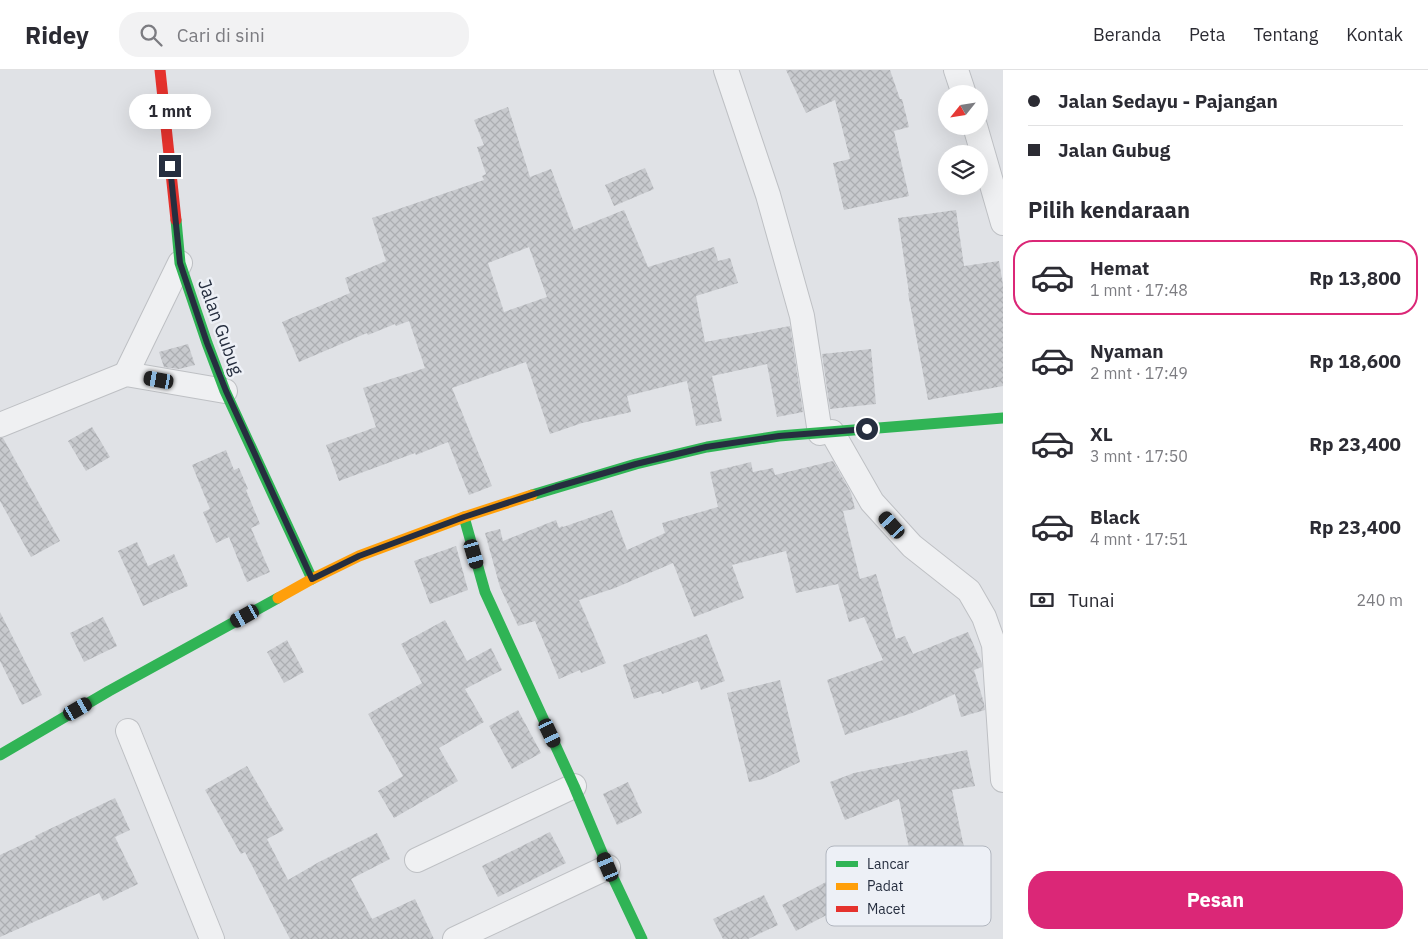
<!DOCTYPE html>
<html lang="id">
<head>
<meta charset="utf-8">
<style>
  :root { --surface:#fff; --page:#f2f2f3; --text:#2b2b33; --muted:#7c7c81; --line:#e1e1e2; --accent:#db2777 }
  body { margin:0; font-family:"IBM Plex Sans",sans-serif; background:var(--page); color:var(--text); height:100vh; display:flex; flex-direction:column; font-size:19px; white-space:nowrap }
  * { box-sizing:border-box; margin:0 }
  p { font-size:16px; color:var(--muted) }
  .icon { flex:none; width:28px; height:28px; fill:none; stroke:currentColor; stroke-width:2; stroke-linecap:round; stroke-linejoin:round }
  .map { position:relative; flex:1; overflow:hidden }
  .details { display:flex; flex-direction:column; background:var(--surface); width:425px }
  .details>* { flex:none }
  .top-card { display:grid; align-content:center; height:110px; padding:0 25px; background:var(--surface) }
  .needle { width:32px; rotate:240deg }
  .tools { position:absolute; left:938px; top:15px; display:grid; gap:10px }
  .tools a { display:grid; place-items:center; width:50px; height:50px; border-radius:50%; background:var(--surface); box-shadow:0 5px 20px #0002; font-size:25px }
  .end { position:absolute; width:22px; height:22px; margin:-11px; border:6px solid #262e3f; background:#fff; box-shadow:0 0 0 2px #fff }
  .from { border-radius:50% }
  .bubble { position:absolute; height:35px; border-radius:18px; background:var(--surface); box-shadow:0 5px 20px #0002; font-size:16px; font-weight:800; line-height:35px; text-align:center }
  .car { position:absolute; width:15px; height:30px; margin:-15px -8px; border-radius:6px; box-shadow:0 0 4px 1px #0007; background:linear-gradient(#222 24%,#8ab4d8 0 40%,#222 0 76%,#8ab4d8 0 86%,#222 0) }
  .top-card b { display:flex; align-items:center; gap:18px; height:48px; font-size:19px }
  .top-card b+b { border-top:1px solid var(--line) }
  .top-card i { width:12px; height:12px; background:var(--text) }
  ul { padding:0; list-style:none }
  li { display:flex; align-items:center; gap:15px; height:75px; margin:0 10px 8px; padding:0 15px; border:2px solid transparent; border-radius:20px }
  li div { flex:1 }
  li b { display:block; font-size:19px }
  li em { font-style:normal; font-weight:800 }
  li.selected { border-color:var(--accent) }
  li>.icon { width:45px; height:45px; stroke-width:1.5 }
  h2 { padding:0 25px; font-size:22px; line-height:60px }
  .pay { display:flex; align-items:center; gap:12px; height:55px; padding:0 25px; font-size:19px }
  .pay p { margin-inline-start:auto }
  .action { display:flex; gap:10px; margin-top:auto; padding:10px 25px }
  .action a { flex:1; height:58px; border-radius:20px; background:var(--accent); color:#fff; font-size:20px; font-weight:800; line-height:58px; text-align:center }
  header { display:flex; align-items:center; gap:30px; box-sizing:border-box; height:70px; padding:0 25px; background:var(--surface); border-bottom:1px solid var(--line) }
  header strong { font-size:24px }
  nav { display:flex; gap:28px; margin-inline-start:auto; font-size:18px }
  .search { width:350px; height:45px; background:var(--page); display:flex; align-items:center; gap:12px; box-sizing:border-box; padding:0 18px; border-radius:20px; color:var(--muted); font-size:19px }
  main { display:flex; flex:1; min-height:0 }
  .map>svg:first-child { display:block }
</style>
</head>
<body>
<header>
<strong>Ridey</strong>
<div class="search"><svg class="icon" aria-label="search" viewBox="0 0 24 24"><circle cx="10" cy="10" r="6"/><path d="M15 15l6 6"/></svg>Cari di sini</div>
<nav><a>Beranda</a><a>Peta</a><a>Tentang</a><a>Kontak</a></nav>
</header>
<main>
<div class="map">
<svg width="1003" height="869" viewBox="0 0 1003 869">
  <defs>
    <pattern id="building-cross-hatch" width="8" height="8" patternUnits="userSpaceOnUse" patternTransform="scale(1.25)"><rect width="8" height="8" fill="#c8cace"/><path d="M0 0l8 8M0 8l8-8" fill="none" stroke="#acaeb2"/></pattern>
  </defs>
  <rect width="100%" height="100%" fill="#e0e2e6"/>
  <!-- building -->
  <g fill="url(#building-cross-hatch)" fill-rule="evenodd">
    <polygon points="786,0 890,0 900,29 902,29 909,57 894,61 909,126 844,140 833,93 850,89 835,30 806,43"/>
    <path d="M508,37L530,107L551,99L574,160L624,140L648,197L714,177L718,191L730,188L738,213L696,226L705,272L790,256L803,342L777,347L767,294L712,306L722,351L696,356L687,311L627,326L631,342L582,353L550,364L526,292L452,318L492,416L469,425L448,372L416,385L415,383L339,411L326,375L376,357L363,318L425,298L409,251L396,256L395,254L368,265L367,263L299,292L282,252L350,223L345,208L386,191L372,148L484,110L482,106L486,104L477,77L484,75L474,50ZM529,177L547,227L504,242L488,193Z"/>
    <polygon points="645,98 654,119 614,136 605,115"/>
    <polygon points="956,140 964,196 999,191 1003,215 1003,316 928,330 908,223 909,223 898,148"/>
    <polygon points="188,274 195,295 179,299 164,297 159,282"/>
    <polygon points="871,279 876,334 830,339 822,284"/>
    <polygon points="92,357 110,387 86,401 68,371"/>
    <polygon points="0,368 3,368 60,471 31,487 0,431"/>
    <polygon points="226,380 234,400 239,398 248,419 246,420 260,454 251,458 270,502 247,512 229,467 216,473 203,442 210,439 192,395"/>
    <polygon points="833,391 851,423 855,439 843,441 860,509 876,504 896,569 905,566 913,584 968,562 982,594 982,597 974,600 984,633 985,640 961,647 955,624 912,643 845,665 827,610 883,590 864,547 849,552 838,514 796,523 786,481 732,495 744,528 694,547 673,493 615,518 579,530 606,593 581,603 580,600 559,609 535,551 518,556 500,517 485,463 500,459 503,471 556,450 559,458 562,456 563,457 612,440 627,480 665,463 662,453 718,437 710,402 751,392 753,402 773,398 775,405"/>
    <polygon points="137,472 148,496 174,484 188,516 143,536 118,481"/>
    <polygon points="456,476 468,520 430,534 414,491"/>
    <polygon points="0,542 42,625 22,635 0,591"/>
    <polygon points="103,547 117,576 84,592 70,563"/>
    <polygon points="445,550 467,591 491,578 502,600 465,619 484,652 439,678 458,711 394,748 378,721 403,706 368,644 422,613 401,574"/>
    <polygon points="707,564 725,611 701,620 698,611 662,624 661,621 634,629 623,595"/>
    <polygon points="287,570 304,602 284,613 267,582"/>
    <polygon points="780,610 800,692 763,709 749,712 727,623"/>
    <polygon points="518,640 541,683 512,699 489,656"/>
    <polygon points="967,680 975,716 952,720 965,782 912,793 899,729 845,750 830,712 854,703"/>
    <polygon points="247,696 284,760 267,769 288,810 319,792 377,763 390,789 351,809 372,849 415,829 434,869 290,869 245,782 241,784 205,720"/>
    <polygon points="628,712 642,743 617,755 603,724"/>
    <polygon points="115,728 130,760 115,767 138,814 103,831 99,823 0,867 0,785 36,768 35,766"/>
    <polygon points="550,762 566,793 498,827 482,796"/>
    <polygon points="828,811 842,837 796,861 782,835"/>
    <polygon points="764,825 778,855 748,869 723,869 713,849"/>
  </g>
  <g fill="none" stroke-linecap="round" stroke-linejoin="round">
    <defs>
      <g id="street">
        <polyline points="726,0 768,125 802,246 820,363"/>
        <polyline points="956,0 964,24"/>
        <polyline points="975,56 1003,153"/>
        <polyline points="126,304 180,193"/>
        <polyline points="0,355 126,304 225,321"/>
        <polyline points="832,362 872,432 912,476 969,521 984,547 994,575 1003,710"/>
        <polyline points="128,661 212,869"/>
        <polyline points="417,790 574,716"/>
        <polyline points="455,869 608,797"/>
      </g>
    </defs>
    <!-- street casing -->
    <use href="#street" stroke="#bec0c4" stroke-width="26"/>
    <!-- street -->
    <use href="#street" stroke="#eff0f2" stroke-width="24"/>
    <!-- fast -->
    <g stroke="#30b455" stroke-width="11">
      <polyline points="176,150 180,193 207,273 225,321 312,509"/>
      <polyline points="532,425 636,394 707,377 779,366 1003,348"/>
      <polyline points="464,447 485,522 574,716 608,797 642,869"/>
      <polyline points="0,685 109,621 278,528"/>
    </g>
    <!-- slow -->
    <polyline stroke="#ff9f0a" stroke-width="11" points="278,528 312,509 359,486 464,447 532,425"/>
    <!-- jam -->
    <polyline stroke="#e5322d" stroke-width="11" points="160,0 176,150"/>
  </g>
  <g fill="none" stroke-linecap="round" stroke-linejoin="round">
    <!-- route -->
    <polyline stroke="#262e3f" stroke-width="6" points="170,96 180,193 207,273 226,321 312,509 359,486 464,447 556,417 636,394 706,377 779,366 867,359"/>
  </g>
  <g text-anchor="middle" dominant-baseline="central" stroke-width="5" stroke-linejoin="round" paint-order="stroke">
    <!-- street labels -->
    <g font-size="18" fill="#262e3f" stroke="#edf0f6">
      <text transform="translate(221 257) rotate(70)">Jalan Gubug</text>
    </g>
  </g>
  <!-- legend -->
  <rect x="826" y="776" width="165" height="80" rx="8" fill="#edf0f6" stroke="#b1b6bf" stroke-width="1"/>
  <rect x="836" y="791" width="22" height="6" fill="#30b455"/>
  <rect x="836" y="813" width="22" height="7" fill="#ff9f0a"/>
  <rect x="836" y="836" width="22" height="6" fill="#e5322d"/>
  <g font-size="14" fill="#262e3f">
    <text x="867" y="799">Lancar</text>
    <text x="867" y="821">Padat</text>
    <text x="867" y="844">Macet</text>
  </g>
</svg>
<div class="tools">
<a><svg class="needle" viewBox="-14 -14 28 28"><path d="M0-13l5 13h-10z" fill="#e53935"/><path d="M0 13l5-13h-10z" fill="#7c7c81"/></svg></a>
<a><svg class="icon" aria-label="layers" viewBox="0 0 24 24"><path d="M12 4l9 5-9 5-9-5zM3 14l9 5 9-5"/></svg></a>
</div>
<i class="end from" style="left:867px;top:359px"></i>
<i class="end" style="left:170px;top:96px"></i>
<div class="bubble" style="left:129px;top:24px;width:82px">1 mnt</div>
<i class="car" style="left:159px;top:310px;rotate:280deg"></i>
<i class="car" style="left:892px;top:455px;rotate:318deg"></i>
<i class="car" style="left:474px;top:484px;rotate:164deg"></i>
<i class="car" style="left:245px;top:546px;rotate:241deg"></i>
<i class="car" style="left:78px;top:639px;rotate:60deg"></i>
<i class="car" style="left:550px;top:663px;rotate:155deg"></i>
<i class="car" style="left:608px;top:797px;rotate:337deg"></i>
</div>
<section class="details">
<div class="top-card">
<b><i class="from"></i>Jalan Sedayu - Pajangan</b>
<b><i></i>Jalan Gubug</b>
</div>
<h2>Pilih kendaraan</h2>
<ul>
<li class="selected"><svg class="icon" aria-label="car" viewBox="0 0 24 24"><path d="M5 17H2v-5l4-1 3-4h7l3 4 3 1v5h-3M9 17h6M6 11h13"/><circle cx="7" cy="17" r="2"/><circle cx="17" cy="17" r="2"/></svg><div><b>Hemat</b><p>1 mnt · 17:48</p></div><em>Rp 13,800</em></li>
<li><svg class="icon" aria-label="car" viewBox="0 0 24 24"><path d="M5 17H2v-5l4-1 3-4h7l3 4 3 1v5h-3M9 17h6M6 11h13"/><circle cx="7" cy="17" r="2"/><circle cx="17" cy="17" r="2"/></svg><div><b>Nyaman</b><p>2 mnt · 17:49</p></div><em>Rp 18,600</em></li>
<li><svg class="icon" aria-label="car" viewBox="0 0 24 24"><path d="M5 17H2v-5l4-1 3-4h7l3 4 3 1v5h-3M9 17h6M6 11h13"/><circle cx="7" cy="17" r="2"/><circle cx="17" cy="17" r="2"/></svg><div><b>XL</b><p>3 mnt · 17:50</p></div><em>Rp 23,400</em></li>
<li><svg class="icon" aria-label="car" viewBox="0 0 24 24"><path d="M5 17H2v-5l4-1 3-4h7l3 4 3 1v5h-3M9 17h6M6 11h13"/><circle cx="7" cy="17" r="2"/><circle cx="17" cy="17" r="2"/></svg><div><b>Black</b><p>4 mnt · 17:51</p></div><em>Rp 23,400</em></li>
</ul>
<div class="pay"><svg class="icon" aria-label="cash" viewBox="0 0 24 24"><path d="M3 7h18v10H3z"/><circle cx="12" cy="12" r="2"/></svg>Tunai<p>240 m</p></div>
<div class="action"><a>Pesan</a></div>
</section>
</main>
</body>
</html>
